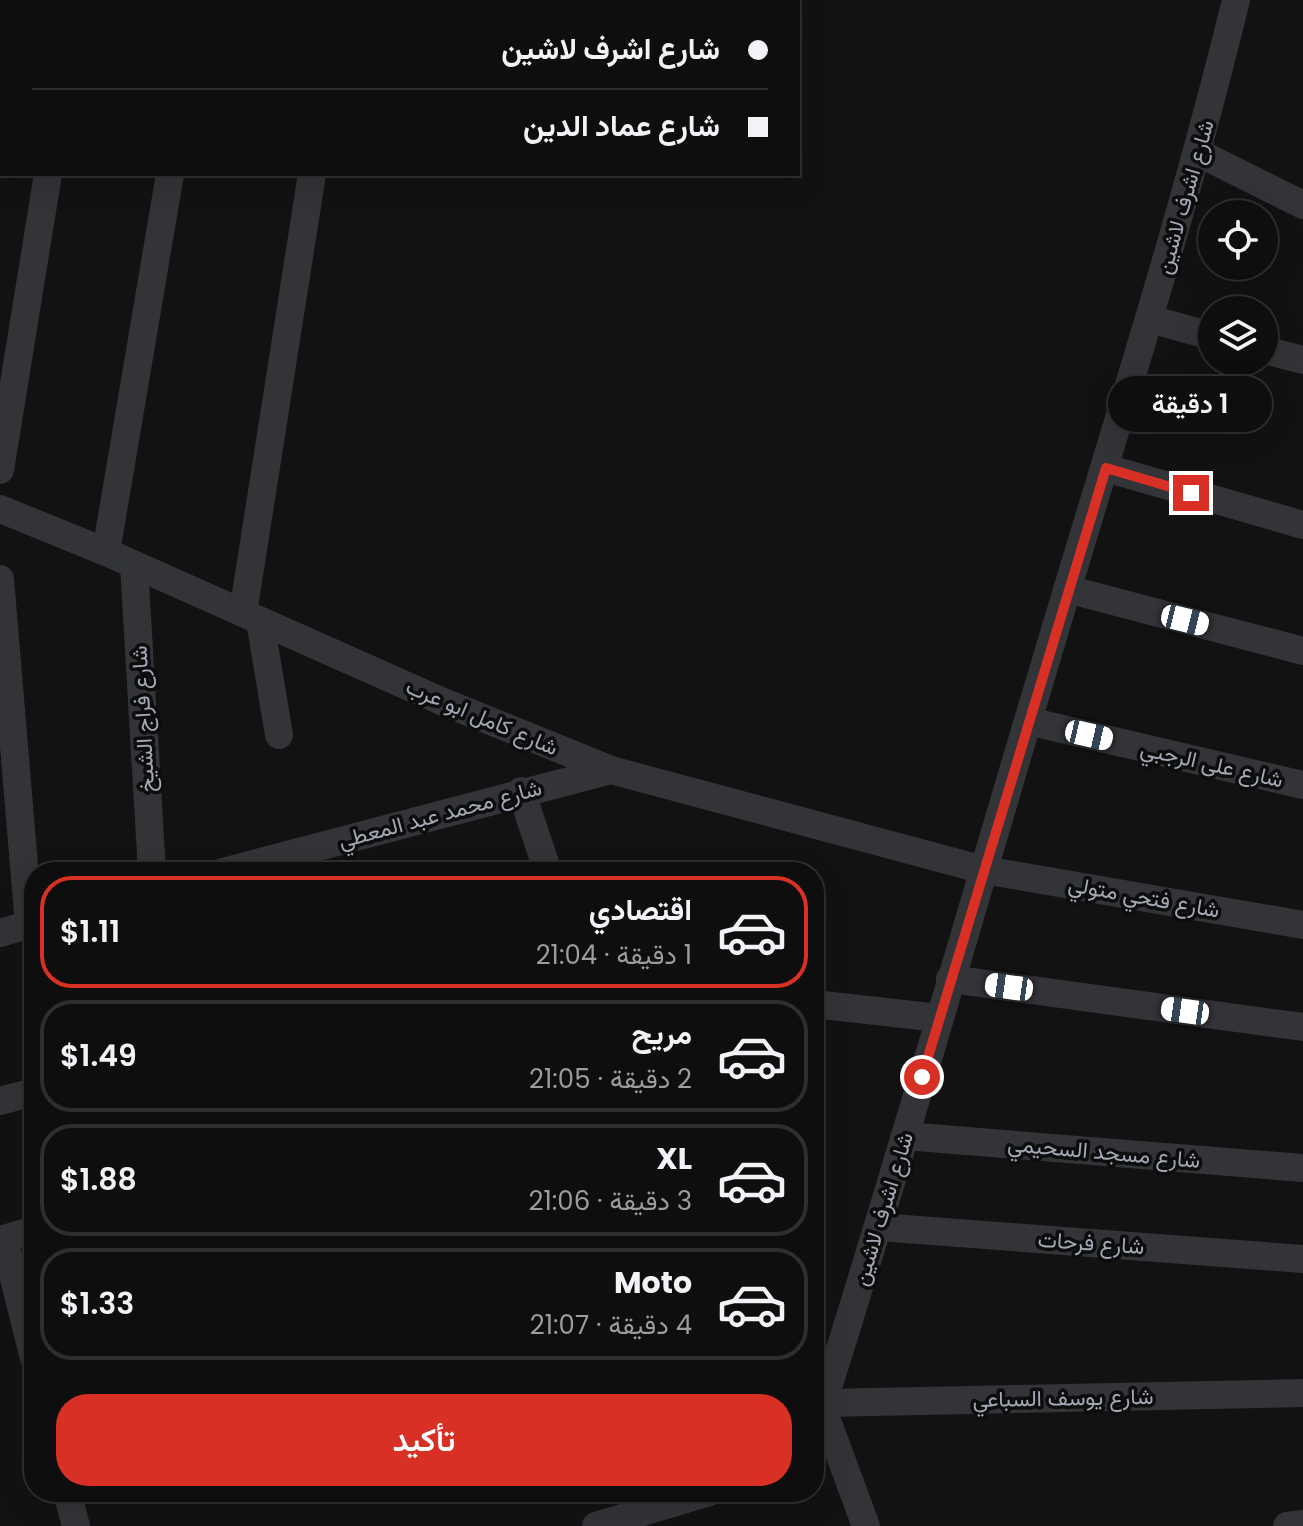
<!DOCTYPE html>
<html lang="ar">
<head>
<meta charset="utf-8">
<style>
  :root { --surface:#0e0e0e; --page:#1c1c1c; --text:#f1f3f6; --muted:#9b9c9e; --line:#2e2e2e; --accent:#d93025 }
  body { margin:0; font-family:Poppins,Vazirmatn,sans-serif; background:var(--page); color:var(--text); direction:rtl; height:100vh; display:flex; flex-direction:column; font-size:30px; white-space:nowrap }
  * { box-sizing:border-box; margin:0 }
  p { font-size:26px; color:var(--muted) }
  .icon { flex:none; width:44px; height:44px; fill:none; stroke:currentColor; stroke-width:2; stroke-linecap:round; stroke-linejoin:round }
  .map { position:relative; flex:1; overflow:hidden; direction:ltr }
  .details { position:absolute; left:24px; top:862px; width:800px; height:640px; display:flex; flex-direction:column; background:var(--surface); border-radius:32px; box-shadow:0 8px 32px #0002,0 0 0 2px var(--line); direction:rtl }
  .details>* { flex:none }
  .banner { position:absolute; left:0px; top:0px; width:800px; height:176px; box-shadow:0 8px 32px #0002,0 0 0 2px var(--line); direction:rtl; display:grid; align-content:center; height:176px; padding:0 32px; background:var(--surface) }
  .fabs { position:absolute; left:1198px; top:200px; display:grid; gap:16px }
  .fabs a { display:grid; place-items:center; width:80px; height:80px; border-radius:50%; background:var(--surface); box-shadow:0 8px 32px #0002,0 0 0 2px var(--line); font-size:40px }
  .end { position:absolute; width:36px; height:36px; margin:-18px; border:10px solid #d93025; background:#fff; box-shadow:0 0 0 4px #fff }
  .from { border-radius:50% }
  .bubble { position:absolute; height:56px; border-radius:28px; background:var(--surface); box-shadow:0 8px 32px #0002,0 0 0 2px var(--line); font-size:26px; font-weight:600; line-height:56px; text-align:center; direction:rtl }
  .car { position:absolute; width:24px; height:48px; margin:-24px -12px; border-radius:10px; box-shadow:0 0 6px 2px #0007; background:linear-gradient(#fff 24%,#345 0 40%,#fff 0 76%,#345 0 86%,#fff 0) }
  .banner b { display:flex; align-items:center; gap:28px; height:76px; font-size:30px }
  .banner b+b { border-top:2px solid var(--line) }
  .banner i { width:20px; height:20px; background:var(--text) }
  ul { padding:14px 0 0; list-style:none }
  li { display:flex; align-items:center; gap:24px; height:112px; margin:0 16px 12px; padding:0 16px; border:4px solid var(--line); border-radius:32px }
  li div { flex:1 }
  li b { display:block; font-size:30px }
  li em { font-style:normal; font-weight:600 }
  li.on { border-color:var(--accent) }
  li>.icon { width:72px; height:72px; stroke-width:1.5 }
  .button { display:flex; gap:16px; margin-top:auto; padding:16px 32px }
  .button a { flex:1; height:92px; border-radius:32px; background:var(--accent); color:#fff; font-size:32px; font-weight:600; line-height:92px; text-align:center }
  .map>svg:first-child { display:block }
</style>
</head>
<body>
<div class="map">
<svg width="1303" height="1526" viewBox="0 0 1303 1526">
  <rect width="100%" height="100%" fill="#121213"/>
  <g fill="none" stroke-linecap="round" stroke-linejoin="round">
    <!-- minor -->
    <g stroke="#323438" stroke-width="28">
      <polyline points="75,2 76,0"/>
      <polyline points="199,2 199,0"/>
      <polyline points="339,2 340,0"/>
      <polyline points="1199,153 1303,205"/>
      <polyline points="1149,319 1212,336"/>
      <polyline points="1264,350 1303,360"/>
      <polyline points="1106,468 1303,525"/>
      <polyline points="0,470 48,174"/>
      <polyline points="0,509 106,552 441,701 611,770 984,870 1303,925"/>
      <polyline points="106,552 170,174"/>
      <polyline points="134,565 152,872"/>
      <polyline points="0,579 29,925"/>
      <polyline points="1067,589 1303,651"/>
      <polyline points="243,613 312,174"/>
      <polyline points="260,621 279,735"/>
      <polyline points="1028,721 1303,785"/>
      <polyline points="521,791 548,872"/>
      <polyline points="223,872 611,770"/>
      <polyline points="0,933 34,923"/>
      <polyline points="950,979 1303,1027"/>
      <polyline points="814,1004 939,1018"/>
      <polyline points="0,1101 34,1092"/>
      <polyline points="905,1136 1303,1168"/>
      <polyline points="879,1227 1303,1259"/>
      <polyline points="4,1239 34,1358"/>
      <polyline points="0,1240 34,1230"/>
      <polyline points="815,1388 866,1526"/>
      <polyline points="823,1403 1303,1393"/>
      <path d="M814,1413L823,1403C902,1155 972,906 1047,657C1112,438 1182,222 1236,0"/>
      <polyline points="67,1492 76,1526"/>
      <polyline points="596,1526 709,1492"/>
      <polyline points="1287,1526 1303,1524"/>
    </g>
  </g>
  <g fill="none" stroke-linecap="round" stroke-linejoin="round">
    <!-- route -->
    <polyline stroke="#d93025" stroke-width="10" points="922,1077 1106,468 1191,493"/>
  </g>
  <g text-anchor="middle" dominant-baseline="central" stroke-width="7" stroke-linejoin="round" paint-order="stroke">
    <!-- street labels -->
    <g font-size="22" fill="#a2a9b4" stroke="#0d0d0e">
      <text transform="translate(1185 197) rotate(-74)">شارع اشرف لاشين</text>
      <text transform="translate(482 717) rotate(23)">شارع كامل ابو عرب</text>
      <text transform="translate(143 719) rotate(-93)">شارع فراج الشيخ</text>
      <text transform="translate(1212 764) rotate(13)">شارع على الرجبي</text>
      <text transform="translate(440 814) rotate(-15)">شارع محمد عبد المعطي</text>
      <text transform="translate(1144 897) rotate(10)">شارع فتحي متولي</text>
      <text transform="translate(1104 1152) rotate(5)">شارع مسجد السحيمي</text>
      <text transform="translate(883 1209) rotate(-73)">شارع اشرف لاشين</text>
      <text transform="translate(1091 1243) rotate(4)">شارع فرحات</text>
      <text transform="translate(1063 1398) rotate(-1)">شارع يوسف السباعي</text>
    </g>
  </g>
</svg>
<div class="fabs">
<a><svg class="icon" aria-label="locate" viewBox="0 0 24 24"><circle cx="12" cy="12" r="6"/><path d="M12 2v4M12 18v4M2 12h4M18 12h4"/></svg></a>
<a><svg class="icon" aria-label="layers" viewBox="0 0 24 24"><path d="M12 4l9 5-9 5-9-5zM3 14l9 5 9-5"/></svg></a>
</div>
<i class="end from" style="left:922px;top:1077px"></i>
<i class="end" style="left:1191px;top:493px"></i>
<div class="bubble" style="left:1108px;top:376px;width:164px">1 دقيقة</div>
<i class="car" style="left:1185px;top:620px;rotate:104deg"></i>
<i class="car" style="left:1089px;top:735px;rotate:103deg"></i>
<i class="car" style="left:1009px;top:987px;rotate:278deg"></i>
<i class="car" style="left:1185px;top:1011px;rotate:278deg"></i>
<div class="banner">
<b><i class="from"></i>شارع اشرف لاشين</b>
<b><i></i>شارع عماد الدين</b>
</div>
<section class="details">
<ul>
<li class="on"><svg class="icon" aria-label="car" viewBox="0 0 24 24"><path d="M5 17H2v-5l4-1 3-4h7l3 4 3 1v5h-3M9 17h6M6 11h13"/><circle cx="7" cy="17" r="2"/><circle cx="17" cy="17" r="2"/></svg><div><b>اقتصادي</b><p>1 دقيقة · 21:04</p></div><em>$1.11</em></li>
<li><svg class="icon" aria-label="car" viewBox="0 0 24 24"><path d="M5 17H2v-5l4-1 3-4h7l3 4 3 1v5h-3M9 17h6M6 11h13"/><circle cx="7" cy="17" r="2"/><circle cx="17" cy="17" r="2"/></svg><div><b>مريح</b><p>2 دقيقة · 21:05</p></div><em>$1.49</em></li>
<li><svg class="icon" aria-label="car" viewBox="0 0 24 24"><path d="M5 17H2v-5l4-1 3-4h7l3 4 3 1v5h-3M9 17h6M6 11h13"/><circle cx="7" cy="17" r="2"/><circle cx="17" cy="17" r="2"/></svg><div><b>XL</b><p>3 دقيقة · 21:06</p></div><em>$1.88</em></li>
<li><svg class="icon" aria-label="car" viewBox="0 0 24 24"><path d="M5 17H2v-5l4-1 3-4h7l3 4 3 1v5h-3M9 17h6M6 11h13"/><circle cx="7" cy="17" r="2"/><circle cx="17" cy="17" r="2"/></svg><div><b>Moto</b><p>4 دقيقة · 21:07</p></div><em>$1.33</em></li>
</ul>
<div class="button"><a>تأكيد</a></div>
</section>
</div>
</body>
</html>
